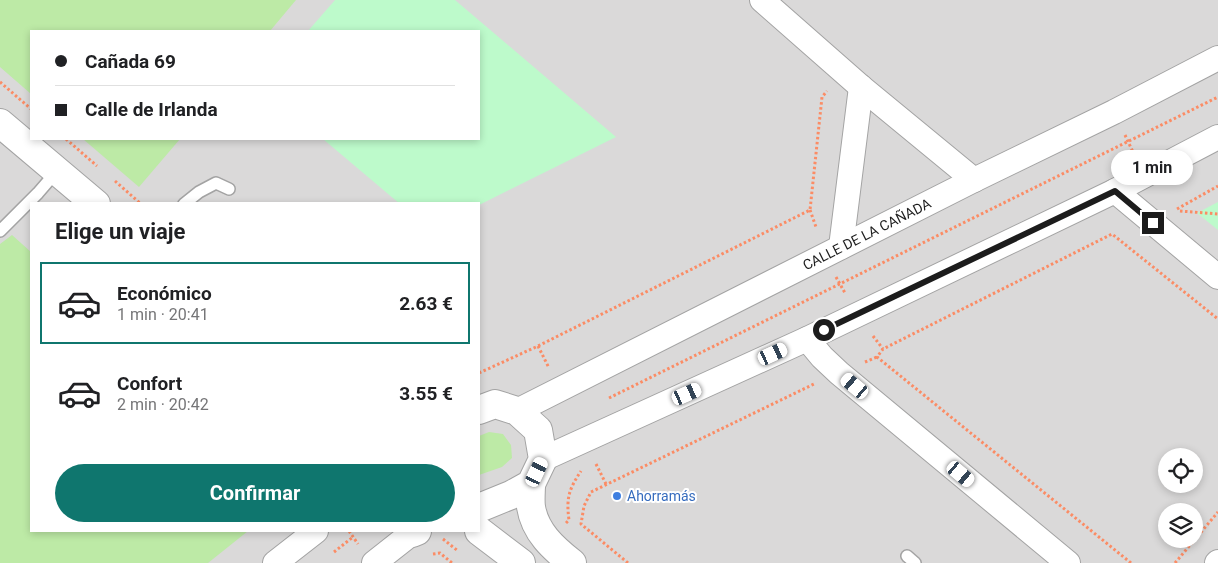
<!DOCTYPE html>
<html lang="es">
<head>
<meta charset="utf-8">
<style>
  :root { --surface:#fff; --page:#f6f6f6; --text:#202124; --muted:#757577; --line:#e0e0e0; --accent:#0f766e }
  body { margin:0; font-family:Roboto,sans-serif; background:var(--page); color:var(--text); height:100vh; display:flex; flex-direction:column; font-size:19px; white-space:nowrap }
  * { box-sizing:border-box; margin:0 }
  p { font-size:16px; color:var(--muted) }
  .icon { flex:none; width:28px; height:28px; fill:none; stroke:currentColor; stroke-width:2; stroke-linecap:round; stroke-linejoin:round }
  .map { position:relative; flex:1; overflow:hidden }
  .drawer { position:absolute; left:30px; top:202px; width:450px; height:330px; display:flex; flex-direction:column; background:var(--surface); border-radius:0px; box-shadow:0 2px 8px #0003 }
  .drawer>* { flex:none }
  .top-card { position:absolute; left:30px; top:30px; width:450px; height:110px; border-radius:0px; box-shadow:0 2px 8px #0003; display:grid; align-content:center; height:110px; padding:0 25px; background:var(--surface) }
  .fabs { position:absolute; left:1158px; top:448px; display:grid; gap:10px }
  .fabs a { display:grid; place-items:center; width:45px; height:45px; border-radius:50%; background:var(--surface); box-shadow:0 2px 8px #0003; font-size:25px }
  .end { position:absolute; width:22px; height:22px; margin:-11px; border:6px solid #1c1c1c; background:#fff; box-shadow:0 0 0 2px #fff }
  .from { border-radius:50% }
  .bubble { position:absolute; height:35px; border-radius:18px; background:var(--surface); box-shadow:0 2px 8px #0003; font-size:16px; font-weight:700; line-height:35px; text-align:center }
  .car { position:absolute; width:15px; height:30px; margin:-15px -8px; border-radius:6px; box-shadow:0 0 4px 1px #0007; background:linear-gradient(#fff 24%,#345 0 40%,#fff 0 76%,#345 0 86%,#fff 0) }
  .top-card b { display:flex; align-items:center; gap:18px; height:48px; font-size:19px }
  .top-card b+b { border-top:1px solid var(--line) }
  .top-card i { width:12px; height:12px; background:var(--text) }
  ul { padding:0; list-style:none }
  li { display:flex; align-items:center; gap:15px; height:82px; margin:0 10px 8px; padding:0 15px; border:2px solid transparent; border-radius:0px }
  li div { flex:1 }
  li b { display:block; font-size:19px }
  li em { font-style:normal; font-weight:700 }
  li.active { border-color:var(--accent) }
  li>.icon { width:45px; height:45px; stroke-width:1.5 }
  h2 { padding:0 25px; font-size:22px; line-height:60px }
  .button { display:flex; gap:10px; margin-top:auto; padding:10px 25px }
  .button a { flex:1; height:58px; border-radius:30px; background:var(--accent); color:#fff; font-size:20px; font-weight:700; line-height:58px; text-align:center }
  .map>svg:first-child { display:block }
</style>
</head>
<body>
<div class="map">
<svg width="1218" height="563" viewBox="0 0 1218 563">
  <rect width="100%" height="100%" fill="#eeece2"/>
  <!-- residential -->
  <path fill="#dad9d9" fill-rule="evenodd" d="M0,0H1218V563H0ZM31,31H479V139H31ZM31,204H479V531H31ZM1166,456H1194V484H1166ZM1166,511H1194V539H1166Z"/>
  <!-- grass -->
  <g fill="#bdeaa6">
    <polygon points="0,0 296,0 270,31 31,31 31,94 0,67"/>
    <polygon points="83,139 180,139 139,187"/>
    <polygon points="12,235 31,252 31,531 248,531 208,563 0,563 0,244"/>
    <polygon points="489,432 503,434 511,445 512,458 502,467 479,475 479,436"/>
  </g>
  <!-- park -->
  <g fill="#bdfacb">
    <polygon points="335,0 455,0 616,137 479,205 479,204 400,204 323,139 479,139 479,31 308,31"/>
    <polygon points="1218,202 1218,230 1197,213"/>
  </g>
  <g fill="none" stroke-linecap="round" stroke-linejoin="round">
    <defs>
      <g id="service">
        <polyline points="184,204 199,192 216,183 229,189"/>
        <polyline points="0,231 38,193 57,171"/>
        <polyline points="907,556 915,563"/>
      </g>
      <g id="minor">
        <polyline points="762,0 861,87 974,180"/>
        <polyline points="1115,191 1218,277"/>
        <polyline points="841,247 861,87"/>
        <polyline points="807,339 822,357 839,373 1068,563"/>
        <path id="s1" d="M517,411L974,180L1114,112L1218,58"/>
        <polyline points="543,459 807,339 1115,191 1218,137"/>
        <polyline points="275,563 316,531"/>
        <polyline points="374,563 412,533"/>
        <polyline points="1217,563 1218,562"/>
      </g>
      <g id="tertiary">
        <polyline points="0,123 96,204"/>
        <polyline points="479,410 495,404 517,411 538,430 543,459 531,484 511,495 479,508"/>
        <path d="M531,484C531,491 530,500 531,507C535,532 553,548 572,563"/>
        <polyline points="408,531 412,533 417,531"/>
        <polyline points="479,531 521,563"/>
      </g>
    </defs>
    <!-- service casing -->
    <use href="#service" stroke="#a3a3a3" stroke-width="14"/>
    <!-- minor casing -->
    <use href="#minor" stroke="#a3a3a3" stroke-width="26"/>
    <!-- tertiary casing -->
    <use href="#tertiary" stroke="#a3a3a3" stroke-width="30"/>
    <!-- path -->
    <g stroke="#fb8c65" stroke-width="3" stroke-dasharray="2.5 2.5" stroke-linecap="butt">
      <polyline points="0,82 31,109"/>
      <polyline points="1125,135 1133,152"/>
      <polyline points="66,139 97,166"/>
      <polyline points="115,181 141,204"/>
      <polyline points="1177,209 1218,186"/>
      <polyline points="810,210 816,227"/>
      <polyline points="1180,211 1218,214"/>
      <polyline points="836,277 845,293"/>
      <polyline points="873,336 883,349"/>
      <polyline points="538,346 549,368"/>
      <polyline points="865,362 877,357"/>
      <polyline points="479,373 538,346 810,210 822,97 827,91"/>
      <polyline points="609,398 1218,97"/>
      <polyline points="596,464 606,484"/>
      <path d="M566,523L569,520C566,498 569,489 581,471"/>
      <polyline points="349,531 358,544"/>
      <polyline points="443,539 458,551"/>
      <polyline points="334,552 353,537"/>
      <polyline points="433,554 440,553 452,563"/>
      <polyline points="628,563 581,524 584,506 591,492 814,384"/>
      <polyline points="1131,563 877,357 883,349 1112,234 1218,319"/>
      <polyline points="1175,563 1218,512"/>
    </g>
    <!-- service -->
    <use href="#service" stroke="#fff" stroke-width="11"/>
    <!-- minor -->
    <use href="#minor" stroke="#fff" stroke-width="24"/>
    <!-- tertiary -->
    <use href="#tertiary" stroke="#fff" stroke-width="28"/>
  </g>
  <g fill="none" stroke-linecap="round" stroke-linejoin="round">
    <!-- route -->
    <polyline stroke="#1c1c1c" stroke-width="6" points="824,330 1115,191 1153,223"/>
  </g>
  <!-- markers -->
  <circle fill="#3f7fe0" stroke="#fff" stroke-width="2" cx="617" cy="496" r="5"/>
  <g text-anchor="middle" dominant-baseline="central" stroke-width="4" stroke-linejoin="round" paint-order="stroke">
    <!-- street labels -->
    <g font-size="14" fill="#1c1c1c" stroke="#fff">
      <text stroke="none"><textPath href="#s1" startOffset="392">CALLE DE LA CAÑADA</textPath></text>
    </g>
    <!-- shop labels -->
    <g font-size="14" fill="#366cbe" stroke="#fff" text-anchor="start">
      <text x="627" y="496">Ahorramás</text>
    </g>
  </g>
</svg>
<div class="fabs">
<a><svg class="icon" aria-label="locate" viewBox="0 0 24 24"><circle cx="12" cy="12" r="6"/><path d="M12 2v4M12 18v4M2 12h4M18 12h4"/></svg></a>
<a><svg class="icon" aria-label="layers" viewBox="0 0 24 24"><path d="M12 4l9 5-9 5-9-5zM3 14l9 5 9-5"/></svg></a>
</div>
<i class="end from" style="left:824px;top:330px"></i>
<i class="end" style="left:1153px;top:223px"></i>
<div class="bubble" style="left:1111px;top:150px;width:82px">1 min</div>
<i class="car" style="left:773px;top:354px;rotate:65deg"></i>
<i class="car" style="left:855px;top:386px;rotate:310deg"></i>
<i class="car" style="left:687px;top:394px;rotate:66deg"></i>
<i class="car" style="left:537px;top:472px;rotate:25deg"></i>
<i class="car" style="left:961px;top:474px;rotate:130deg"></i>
<div class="top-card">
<b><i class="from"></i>Cañada 69</b>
<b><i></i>Calle de Irlanda</b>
</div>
<section class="drawer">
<h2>Elige un viaje</h2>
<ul>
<li class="active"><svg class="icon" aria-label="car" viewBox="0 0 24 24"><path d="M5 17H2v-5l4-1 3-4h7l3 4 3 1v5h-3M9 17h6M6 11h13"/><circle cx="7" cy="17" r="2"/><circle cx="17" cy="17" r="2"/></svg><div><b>Económico</b><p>1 min · 20:41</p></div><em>2.63 €</em></li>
<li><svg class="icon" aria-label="car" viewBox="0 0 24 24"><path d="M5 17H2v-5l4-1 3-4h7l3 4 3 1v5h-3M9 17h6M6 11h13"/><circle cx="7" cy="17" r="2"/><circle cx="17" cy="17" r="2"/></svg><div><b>Confort</b><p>2 min · 20:42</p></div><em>3.55 €</em></li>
</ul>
<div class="button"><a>Confirmar</a></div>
</section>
</div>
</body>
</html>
